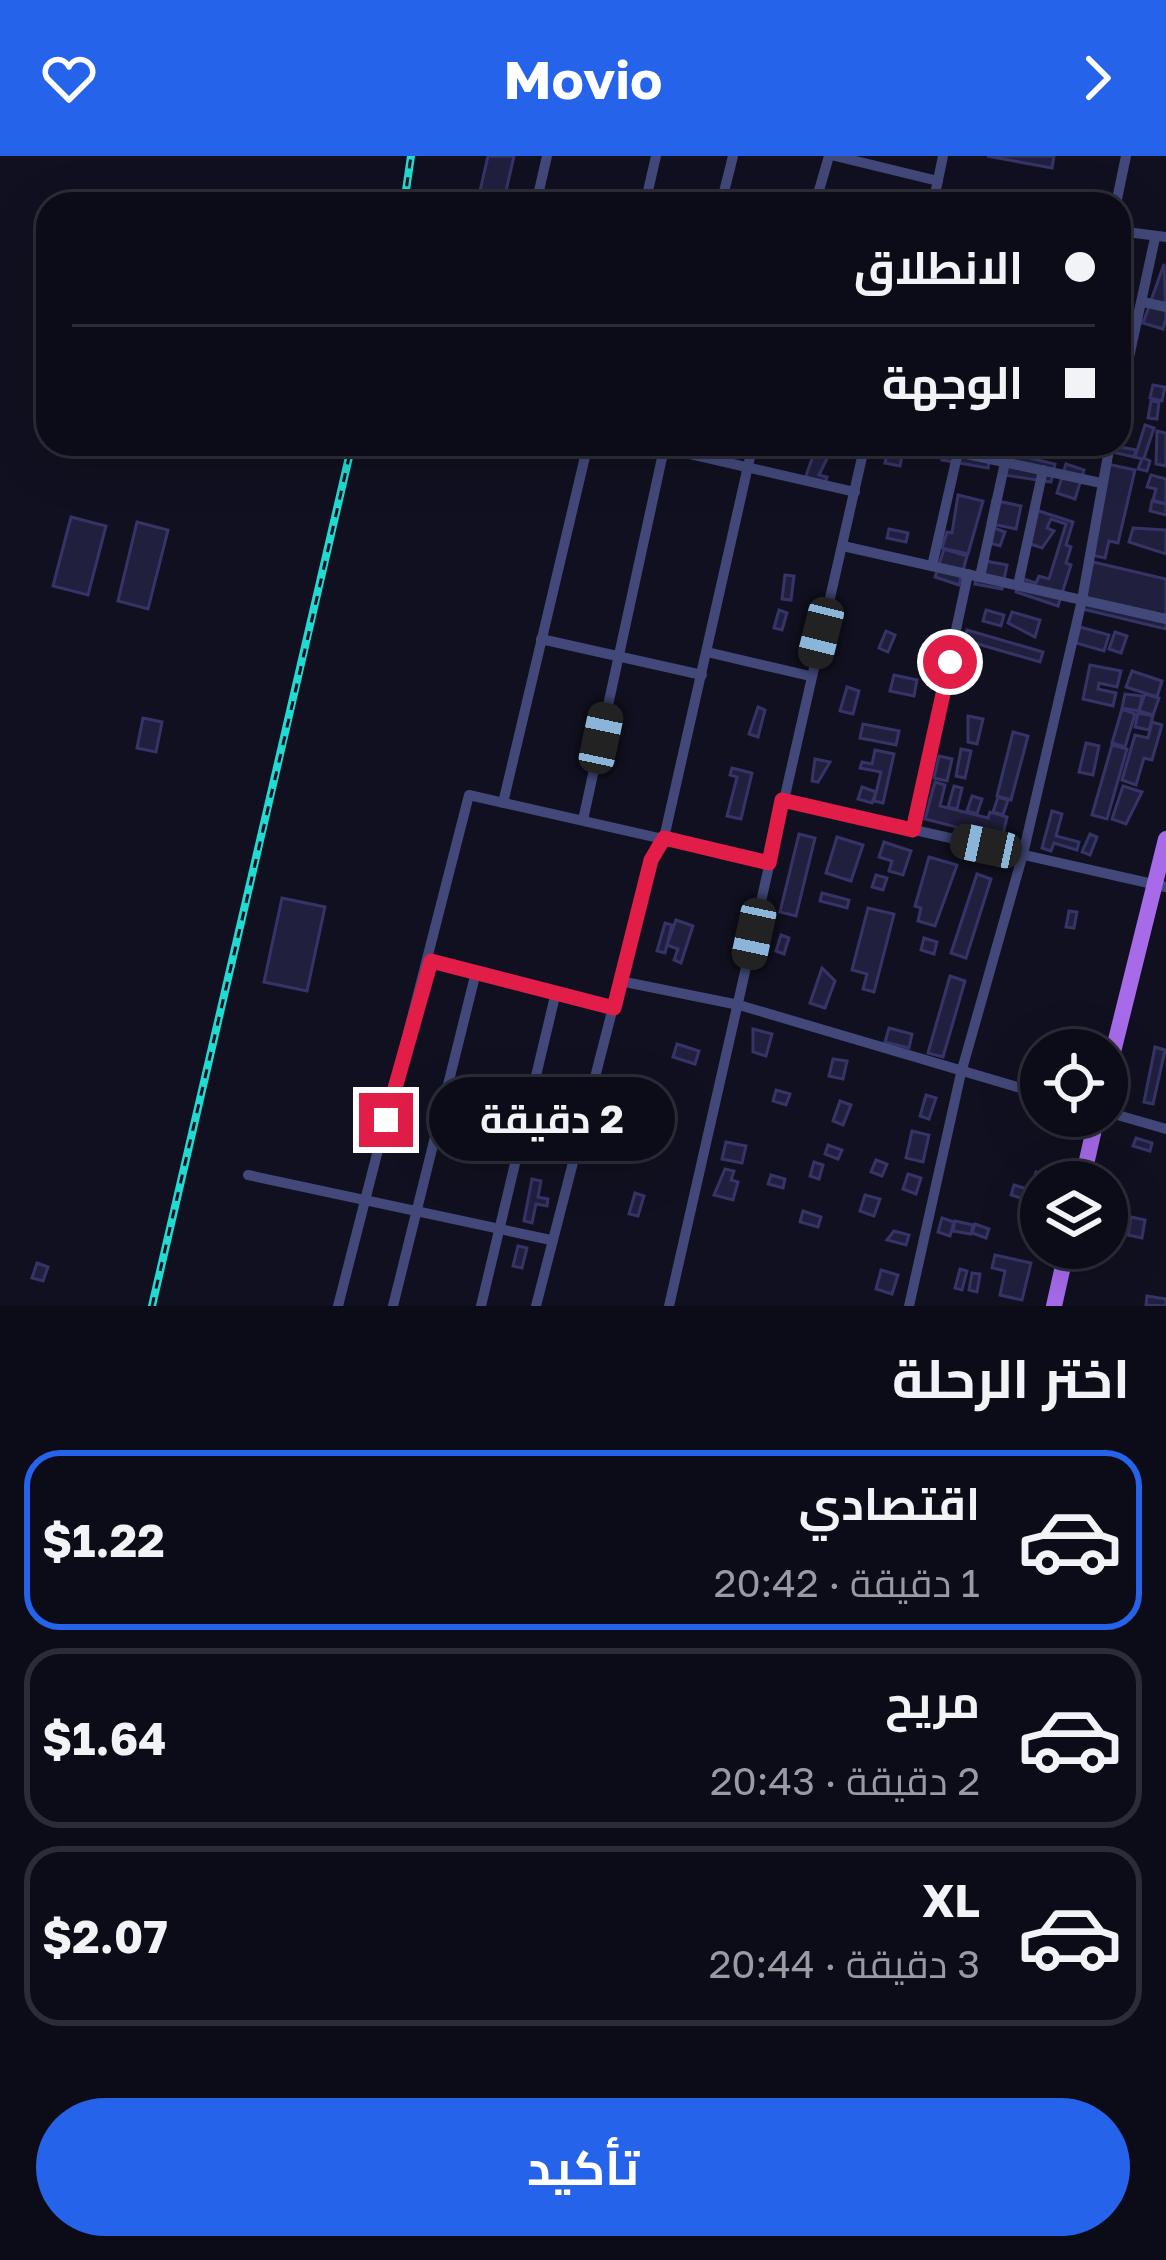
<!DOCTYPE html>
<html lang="ar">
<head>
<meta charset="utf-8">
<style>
  :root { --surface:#0c0c18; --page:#1a1a25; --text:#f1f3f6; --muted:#9a9ba2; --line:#2c2c37; --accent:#2563eb }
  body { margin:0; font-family:"Golos Text",Cairo,sans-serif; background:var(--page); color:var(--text); direction:rtl; height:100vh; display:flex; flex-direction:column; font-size:45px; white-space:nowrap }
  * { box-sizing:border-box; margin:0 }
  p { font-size:39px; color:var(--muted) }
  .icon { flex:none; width:66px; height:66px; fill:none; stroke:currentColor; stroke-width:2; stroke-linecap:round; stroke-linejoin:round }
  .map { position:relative; height:1150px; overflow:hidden; direction:ltr }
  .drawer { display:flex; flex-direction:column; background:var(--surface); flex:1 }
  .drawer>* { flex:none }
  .hud { position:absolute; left:36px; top:36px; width:1095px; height:264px; border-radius:36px; box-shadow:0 12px 48px #0002,0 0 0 3px var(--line); direction:rtl; display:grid; align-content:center; height:264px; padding:0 36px; background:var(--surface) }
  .buttons { position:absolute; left:1020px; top:873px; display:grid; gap:24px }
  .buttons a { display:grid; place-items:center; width:108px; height:108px; border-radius:50%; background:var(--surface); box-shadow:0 12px 48px #0002,0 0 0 3px var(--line); font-size:60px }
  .end { position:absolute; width:54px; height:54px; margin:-27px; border:15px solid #e11d48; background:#fff; box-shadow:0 0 0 6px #fff }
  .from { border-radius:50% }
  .bubble { position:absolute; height:84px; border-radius:42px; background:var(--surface); box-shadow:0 12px 48px #0002,0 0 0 3px var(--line); font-size:39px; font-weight:700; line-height:84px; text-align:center; direction:rtl }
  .car { position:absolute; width:36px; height:72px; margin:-36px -18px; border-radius:15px; box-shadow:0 0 9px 3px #0007; background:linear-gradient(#222 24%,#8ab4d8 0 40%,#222 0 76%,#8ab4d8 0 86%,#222 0) }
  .hud b { display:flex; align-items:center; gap:42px; height:114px; font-size:45px }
  .hud b+b { border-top:3px solid var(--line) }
  .hud i { width:30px; height:30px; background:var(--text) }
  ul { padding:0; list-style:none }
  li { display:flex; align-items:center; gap:36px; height:180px; margin:0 24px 18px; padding:0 12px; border:6px solid var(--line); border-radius:36px }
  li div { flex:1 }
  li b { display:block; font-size:45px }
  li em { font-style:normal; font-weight:700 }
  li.active { border-color:var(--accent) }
  li>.icon { width:108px; height:108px; stroke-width:1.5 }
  h2 { padding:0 36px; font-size:54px; line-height:144px }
  .primary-button { display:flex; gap:24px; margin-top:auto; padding:24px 36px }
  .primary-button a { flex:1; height:138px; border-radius:72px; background:var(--accent); color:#fff; font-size:48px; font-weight:700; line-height:138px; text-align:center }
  header { display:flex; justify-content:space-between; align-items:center; height:156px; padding:0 36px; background:var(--accent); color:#fff; font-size:54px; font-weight:700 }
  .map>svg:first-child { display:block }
</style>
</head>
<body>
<header><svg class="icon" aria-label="forward" viewBox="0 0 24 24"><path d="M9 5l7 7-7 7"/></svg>Movio<svg class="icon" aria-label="heart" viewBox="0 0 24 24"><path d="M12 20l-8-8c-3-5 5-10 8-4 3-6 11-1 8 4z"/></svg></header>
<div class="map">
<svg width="1166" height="1150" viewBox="0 0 1166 1150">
  <rect width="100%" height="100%" fill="#101020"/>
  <!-- building -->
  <g fill="#201f3e" stroke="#363467" stroke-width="3">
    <polygon points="488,0 514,0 503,48 477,48"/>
    <polygon points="987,0 1054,0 1052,12"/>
    <polygon points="1164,108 1166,162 1163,173 1143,167"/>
    <polygon points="1153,229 1165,231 1162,245 1150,242"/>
    <polygon points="1151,245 1159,246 1157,263 1148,262"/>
    <polygon points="1145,269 1154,272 1144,302 1150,305 1147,315 1138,313 1142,303 1135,301"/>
    <polygon points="1157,275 1166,277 1166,310 1156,308"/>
    <polygon points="1119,276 1120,291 1136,294 1134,301 1112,296"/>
    <polygon points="817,288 834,288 819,319 827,321 824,330 805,323"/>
    <polygon points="944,288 992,289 988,312 942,304"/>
    <polygon points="887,297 902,300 900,310 885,307"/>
    <polygon points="1009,297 1055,308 1051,326 1004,319"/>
    <polygon points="1066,308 1084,314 1075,343 1057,337"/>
    <polygon points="1107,308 1135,314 1118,387 1109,385 1105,402 1087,398"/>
    <polygon points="1151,319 1166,323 1166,348 1153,344 1156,333 1147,331"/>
    <polygon points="958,339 983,345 968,398 942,392 947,376 952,377"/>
    <polygon points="993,344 1021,350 1016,373 988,367"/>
    <polygon points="1152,345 1166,348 1166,359 1150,355"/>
    <polygon points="1036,354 1073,366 1066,389 1071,391 1066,407 1071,409 1058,450 1016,436 1020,422 1036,427 1039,420 1049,423 1066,368 1051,363 1047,372 1054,375 1042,392 1025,386"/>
    <polygon points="71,361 106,370 88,439 53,430"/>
    <polygon points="137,366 168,374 148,453 118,445"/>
    <polygon points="991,371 1005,376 1000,390 986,386"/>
    <polygon points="1133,372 1166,374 1166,398 1129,386"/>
    <polygon points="889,373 908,377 906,386 887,382"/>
    <polygon points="944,393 967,400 959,429 935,421"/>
    <polygon points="980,404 1007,409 1002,433 975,428"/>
    <polygon points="1093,406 1166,423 1166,473 1082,453"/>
    <polygon points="785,419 794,420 791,444 782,443"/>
    <polygon points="779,454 787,457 782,474 774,472"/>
    <polygon points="986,454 1004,459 1001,470 983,465"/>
    <polygon points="1012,456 1040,464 1035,481 1008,467"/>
    <polygon points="1080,471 1109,479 1104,495 1076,487"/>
    <polygon points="967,474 1043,496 1040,506 964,484"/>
    <polygon points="886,475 895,479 888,496 879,492"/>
    <polygon points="1115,476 1127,480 1121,497 1109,493"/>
    <polygon points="1090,509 1121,515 1117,531 1099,527 1098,533 1116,537 1113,550 1083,543"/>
    <polygon points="1132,515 1162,525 1157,541 1126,531"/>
    <polygon points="952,518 962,521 958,535 948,532"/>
    <polygon points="894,519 917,524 914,540 890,535"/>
    <polygon points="847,531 859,535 853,558 840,555"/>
    <polygon points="1125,538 1142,540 1139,555 1122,552"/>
    <polygon points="1145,538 1159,542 1153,559 1139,555"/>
    <polygon points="758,551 765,554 758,581 749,578"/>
    <polygon points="1122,553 1135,558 1125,591 1112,587"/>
    <polygon points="1138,557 1153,560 1149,574 1135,571"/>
    <polygon points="968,560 983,563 977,588 968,586"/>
    <polygon points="143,562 162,566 156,596 137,592"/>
    <polygon points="1152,566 1162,569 1152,604 1144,602 1136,629 1122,624 1135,579 1148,582"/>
    <polygon points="863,568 899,575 896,589 860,582"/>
    <polygon points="1013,576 1028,580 1011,644 997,640"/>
    <polygon points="1086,587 1099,590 1093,619 1079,616"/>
    <polygon points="1112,589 1127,593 1107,663 1092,659"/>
    <polygon points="961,593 971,595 965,622 956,620"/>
    <polygon points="875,594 894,598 883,647 874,645 881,616 860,612 862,606 872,608"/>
    <polygon points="939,600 952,603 947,625 934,622"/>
    <polygon points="815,603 830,606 818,626 812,625"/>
    <polygon points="732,612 752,617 741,663 727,660 737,621 730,619"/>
    <polygon points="935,626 945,629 940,650 988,662 990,656 1007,661 1002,683 925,663"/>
    <polygon points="954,630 962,632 957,653 948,651"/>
    <polygon points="1123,630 1142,636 1126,668 1112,663"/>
    <polygon points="862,631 876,636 872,647 858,643"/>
    <polygon points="972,640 982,643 977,658 967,655"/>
    <polygon points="998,641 1008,644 1003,659 993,656"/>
    <polygon points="1052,655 1062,658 1056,680 1079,686 1077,694 1054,687 1051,695 1042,692"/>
    <polygon points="799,678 815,682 796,760 780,756"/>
    <polygon points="1090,678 1097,681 1090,699 1082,696"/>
    <polygon points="837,681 863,689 851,725 826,717"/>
    <polygon points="884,686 911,695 903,719 889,715 892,705 879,701"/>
    <polygon points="929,701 957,709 935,770 918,765 921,752 915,750"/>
    <polygon points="977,718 991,723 966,802 951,797"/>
    <polygon points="876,719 887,722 883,734 872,731"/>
    <polygon points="822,737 849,744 847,752 820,745"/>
    <polygon points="282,742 325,751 307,835 264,826"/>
    <polygon points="868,752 894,758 874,836 863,833 867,818 852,814"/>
    <polygon points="1069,755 1077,756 1074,772 1066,771"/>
    <polygon points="676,764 693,770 681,807 674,804 678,793 667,789"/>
    <polygon points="665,767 672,769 665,797 657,795"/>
    <polygon points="781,779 789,782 784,798 776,795"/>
    <polygon points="924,782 937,786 934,798 921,794"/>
    <polygon points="822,812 835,825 825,852 810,847"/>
    <polygon points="950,820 965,825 943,901 928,897"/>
    <polygon points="889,872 912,878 909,892 885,886"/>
    <polygon points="753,873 772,878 766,900 753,896"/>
    <polygon points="1076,875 1085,878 1080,894 1072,894"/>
    <polygon points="677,888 699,895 695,908 673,901"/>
    <polygon points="1155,891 1165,894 1153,948 1144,946"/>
    <polygon points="833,903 847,905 843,923 829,920"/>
    <polygon points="776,934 790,938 786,949 773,945"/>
    <polygon points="926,939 936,942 929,963 920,960"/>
    <polygon points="840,945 851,949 843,969 833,965"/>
    <polygon points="1052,960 1065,962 1062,975 1049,971"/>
    <polygon points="644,971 651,974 648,984 657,987 656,992 639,987"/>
    <polygon points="912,975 929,979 923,1006 906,1002"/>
    <polygon points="1136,982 1152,987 1150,995 1133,990"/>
    <polygon points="726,986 746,990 742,1007 722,1003"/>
    <polygon points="828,989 842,994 838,1003 825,998"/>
    <polygon points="876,1004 887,1008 882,1020 871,1016"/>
    <polygon points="814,1006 823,1009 819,1023 810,1020"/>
    <polygon points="725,1013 734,1015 731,1024 738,1026 733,1044 714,1039"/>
    <polygon points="1036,1016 1046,1019 1041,1035 1031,1033"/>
    <polygon points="908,1018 921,1022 916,1038 903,1033"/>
    <polygon points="771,1019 785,1023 783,1032 768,1028"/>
    <polygon points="532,1023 541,1025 538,1041 548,1043 547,1050 536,1048 532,1067 524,1065"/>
    <polygon points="1014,1029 1041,1037 1038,1047 1011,1039"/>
    <polygon points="635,1037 644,1040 638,1060 629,1058"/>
    <polygon points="865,1039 880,1043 874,1060 860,1055"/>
    <polygon points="803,1055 821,1061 818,1071 800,1066"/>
    <polygon points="1131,1061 1145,1064 1142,1082 1128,1079"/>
    <polygon points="942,1062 954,1066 950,1080 938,1076"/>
    <polygon points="955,1065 973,1069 971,1078 953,1075"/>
    <polygon points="975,1068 989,1073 986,1082 972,1077"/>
    <polygon points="894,1075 909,1079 906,1089 887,1084"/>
    <polygon points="518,1090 527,1092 522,1112 513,1110"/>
    <polygon points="995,1099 1031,1107 1022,1144 1000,1139 1005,1115 992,1112"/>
    <polygon points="37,1107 48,1111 43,1125 32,1122"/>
    <polygon points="960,1113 967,1115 962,1134 955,1132"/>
    <polygon points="881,1114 898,1119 892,1138 876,1133"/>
    <polygon points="972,1117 980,1118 977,1136 969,1134"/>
    <polygon points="1147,1140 1166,1143 1166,1150 1146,1149"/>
  </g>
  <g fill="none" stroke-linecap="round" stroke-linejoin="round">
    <!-- minor -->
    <g stroke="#424879" stroke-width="10">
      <polyline points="835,0 938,25"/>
      <polyline points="934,43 961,48"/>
      <polyline points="536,48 547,0"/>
      <polyline points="645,48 656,0"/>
      <polyline points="721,48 733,0"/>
      <polyline points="815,48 829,0"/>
      <polyline points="933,48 943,0"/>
      <polyline points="1116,48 1126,0"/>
      <polyline points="1119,75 1166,81"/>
      <polyline points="1143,146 1166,151"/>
      <polyline points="1119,247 1155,82"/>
      <polyline points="646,288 855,336"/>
      <polyline points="920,288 1101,327"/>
      <polyline points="843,390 1166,463"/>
      <polyline points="932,410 958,296"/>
      <polyline points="980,421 1009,288"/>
      <polyline points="1018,429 1043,314"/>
      <polyline points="541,483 702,519"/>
      <polyline points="707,496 810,520"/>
      <polyline points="782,644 1166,731"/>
      <polyline points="503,647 588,288"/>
      <polyline points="583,664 665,288"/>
      <polyline points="913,674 968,418"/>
      <polyline points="431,805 613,852"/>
      <polyline points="620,825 739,849 1041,938"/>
      <polyline points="1107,956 1166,973"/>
      <polyline points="248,1019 551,1084"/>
      <polyline points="338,1150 469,639 769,707"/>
      <polyline points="393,1150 476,816"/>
      <polyline points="481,1150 556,836"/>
      <polyline points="536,1150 651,704 664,682 753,288"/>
      <polyline points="669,1150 865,288"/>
      <polyline points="909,1150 961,917 1023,698 1082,444 1110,288"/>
    </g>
    <!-- primary -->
    <g stroke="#a76bea" stroke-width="16">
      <polyline points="1107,920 1166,683"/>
      <polyline points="1082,1026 1097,960"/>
      <polyline points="1054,1150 1067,1092"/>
    </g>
    <defs>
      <g id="rail">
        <polyline points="404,48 411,0"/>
        <path d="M152,1150C218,863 287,576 352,288"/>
      </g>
    </defs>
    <!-- rail casing -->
    <use href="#rail" stroke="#1fdbd1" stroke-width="8"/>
    <!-- rail -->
    <use href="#rail" stroke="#101020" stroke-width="3" stroke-dasharray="9" stroke-linecap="butt"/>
  </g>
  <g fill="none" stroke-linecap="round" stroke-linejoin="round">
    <!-- route -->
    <polyline stroke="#e11d48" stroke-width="15" points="386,964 431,805 614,852 651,704 664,682 769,707 782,644 913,674 950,506"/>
  </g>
</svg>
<div class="buttons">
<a><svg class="icon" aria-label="locate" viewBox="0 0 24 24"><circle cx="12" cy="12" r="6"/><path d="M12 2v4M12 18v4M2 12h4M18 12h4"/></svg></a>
<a><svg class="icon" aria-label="layers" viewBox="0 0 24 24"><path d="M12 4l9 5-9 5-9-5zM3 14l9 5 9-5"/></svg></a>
</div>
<i class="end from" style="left:950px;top:506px"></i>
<i class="end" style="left:386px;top:964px"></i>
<div class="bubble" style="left:429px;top:921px;width:246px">2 دقيقة</div>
<i class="car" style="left:821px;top:477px;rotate:194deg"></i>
<i class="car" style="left:601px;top:582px;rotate:12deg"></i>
<i class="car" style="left:986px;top:690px;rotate:282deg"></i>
<i class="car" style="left:754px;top:778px;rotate:192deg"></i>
<div class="hud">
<b><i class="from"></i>الانطلاق</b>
<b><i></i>الوجهة</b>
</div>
</div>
<section class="drawer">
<h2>اختر الرحلة</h2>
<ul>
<li class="active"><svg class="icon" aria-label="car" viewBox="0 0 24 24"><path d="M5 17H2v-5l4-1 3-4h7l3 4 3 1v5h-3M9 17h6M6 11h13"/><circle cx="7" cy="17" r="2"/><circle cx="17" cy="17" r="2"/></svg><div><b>اقتصادي</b><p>1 دقيقة · 20:42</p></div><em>$1.22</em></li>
<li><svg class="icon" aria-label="car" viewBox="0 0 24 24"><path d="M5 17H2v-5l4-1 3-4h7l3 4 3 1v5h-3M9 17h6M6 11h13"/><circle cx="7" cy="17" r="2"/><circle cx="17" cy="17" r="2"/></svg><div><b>مريح</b><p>2 دقيقة · 20:43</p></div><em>$1.64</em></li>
<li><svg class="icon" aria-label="car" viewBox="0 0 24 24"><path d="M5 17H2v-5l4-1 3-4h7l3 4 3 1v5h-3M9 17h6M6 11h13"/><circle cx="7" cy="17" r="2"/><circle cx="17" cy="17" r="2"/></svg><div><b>XL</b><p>3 دقيقة · 20:44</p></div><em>$2.07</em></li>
</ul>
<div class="primary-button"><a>تأكيد</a></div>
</section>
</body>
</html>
